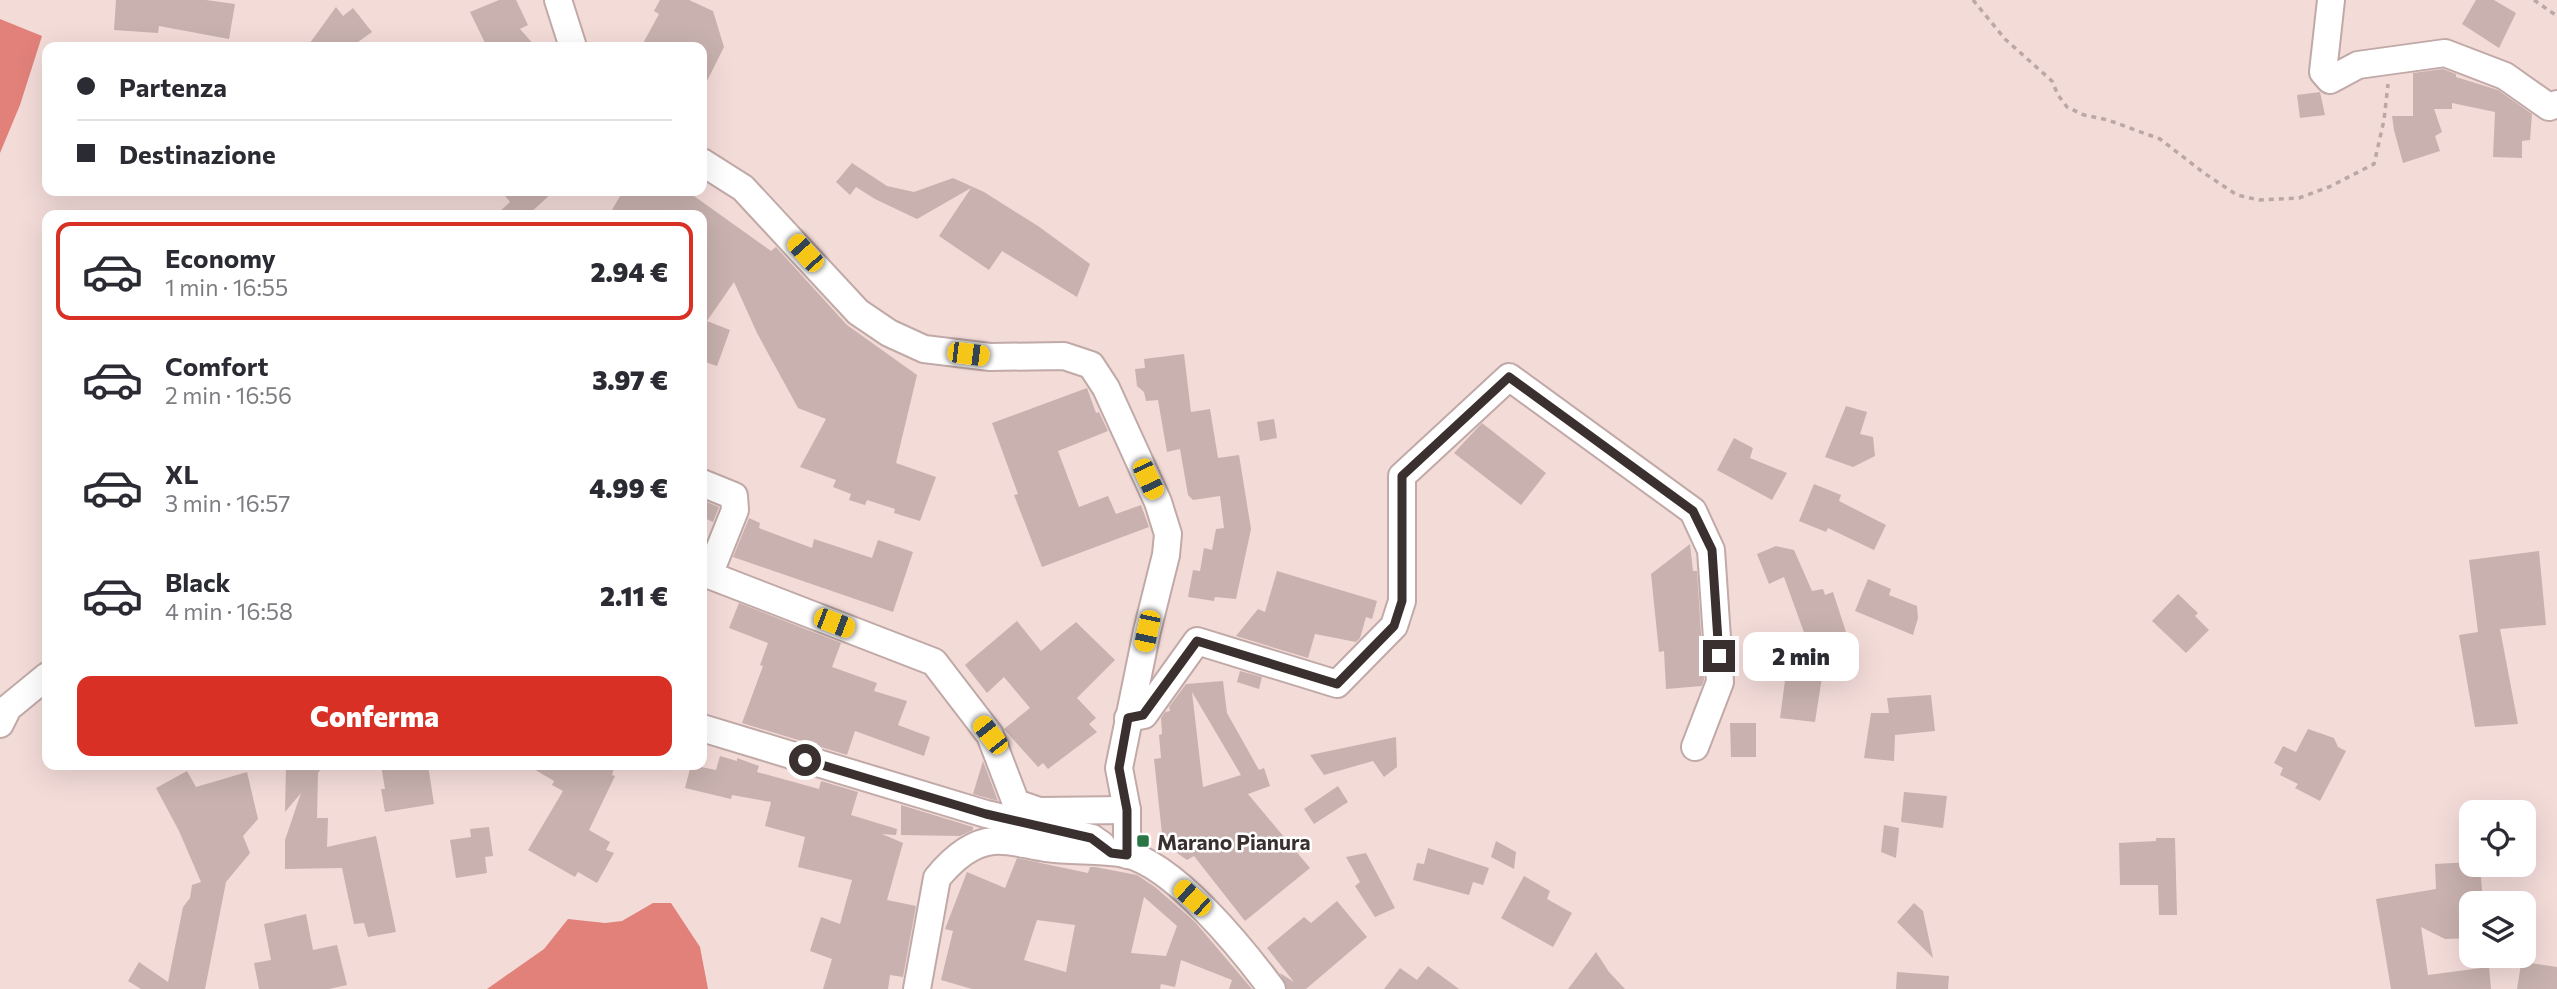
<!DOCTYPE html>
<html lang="it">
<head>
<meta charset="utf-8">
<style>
  :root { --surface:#fff; --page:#f2f2f3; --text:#2b2b33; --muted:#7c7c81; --line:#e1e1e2; --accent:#d93025 }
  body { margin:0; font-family:Commissioner,sans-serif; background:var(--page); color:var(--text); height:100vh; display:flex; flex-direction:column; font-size:26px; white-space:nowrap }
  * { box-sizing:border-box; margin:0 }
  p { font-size:23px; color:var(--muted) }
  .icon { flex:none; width:38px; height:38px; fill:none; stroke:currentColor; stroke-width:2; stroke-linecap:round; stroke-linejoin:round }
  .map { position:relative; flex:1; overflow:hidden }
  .panel { position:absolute; left:42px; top:210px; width:665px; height:560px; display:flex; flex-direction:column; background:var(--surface); border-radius:14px; box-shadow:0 7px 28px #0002 }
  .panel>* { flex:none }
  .hud { position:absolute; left:42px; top:42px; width:665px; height:154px; border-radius:14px; box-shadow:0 7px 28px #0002; display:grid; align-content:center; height:154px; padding:0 35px; background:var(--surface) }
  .controls { position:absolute; left:2459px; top:800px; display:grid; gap:14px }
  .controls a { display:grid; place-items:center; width:77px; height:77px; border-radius:14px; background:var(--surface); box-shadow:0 7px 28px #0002; font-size:35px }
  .end { position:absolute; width:32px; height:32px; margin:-16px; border:9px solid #39302f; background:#fff; box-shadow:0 0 0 4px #fff }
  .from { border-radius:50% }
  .bubble { position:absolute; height:49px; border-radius:14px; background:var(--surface); box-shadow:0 7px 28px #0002; font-size:23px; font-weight:800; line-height:49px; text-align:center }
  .car { position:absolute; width:21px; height:42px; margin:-21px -10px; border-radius:9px; box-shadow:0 0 5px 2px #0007; background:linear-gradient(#f5c518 24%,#345 0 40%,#f5c518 0 76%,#345 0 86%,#f5c518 0) }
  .hud b { display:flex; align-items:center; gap:24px; height:66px; font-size:26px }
  .hud b+b { border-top:2px solid var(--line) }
  .hud i { width:18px; height:18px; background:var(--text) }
  ul { padding:12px 0 0; list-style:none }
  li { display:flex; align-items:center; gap:21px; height:98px; margin:0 14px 10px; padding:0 21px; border:4px solid transparent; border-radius:14px }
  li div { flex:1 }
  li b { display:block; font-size:26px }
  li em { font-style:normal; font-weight:800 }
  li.selected { border-color:var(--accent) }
  li>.icon { width:63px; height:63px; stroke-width:1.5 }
  .action { display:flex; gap:14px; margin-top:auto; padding:14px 35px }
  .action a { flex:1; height:80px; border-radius:14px; background:var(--accent); color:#fff; font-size:28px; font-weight:800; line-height:80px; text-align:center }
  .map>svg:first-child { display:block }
</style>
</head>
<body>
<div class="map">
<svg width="2557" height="989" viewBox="0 0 2557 989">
  <rect width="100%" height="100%" fill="#f3dbd8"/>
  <!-- forest -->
  <g fill="#e1817a">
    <polygon points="0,19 42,36 20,105 0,153"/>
    <polygon points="653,903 671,903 700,947 708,989 487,989 544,949 568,919 605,923 622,921"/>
  </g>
  <!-- building -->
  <g fill="#c8b1ae" fill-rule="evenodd">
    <polygon points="116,0 206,0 235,4 229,39 159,26 158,33 114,30"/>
    <polygon points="499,0 516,0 528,25 520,29 536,47 487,47 470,12"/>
    <polygon points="660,0 689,0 713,11 724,47 702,91 702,47 641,47 659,14 654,11"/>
    <polygon points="2476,0 2494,0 2516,13 2499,48 2462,24"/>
    <polygon points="336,7 343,16 353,8 372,32 351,47 307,47"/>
    <polygon points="2443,69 2456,74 2456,77 2498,90 2532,114 2530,140 2522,141 2522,158 2493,157 2495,112 2452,103 2452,109 2434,109 2442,132 2435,136 2440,151 2403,163 2394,130 2392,116 2413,116 2413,73"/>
    <polygon points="2320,92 2325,115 2300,118 2297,95"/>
    <polygon points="852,163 887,186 914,192 953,178 984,192 1038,226 1090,264 1077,297 1002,251 989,270 939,236 971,188 917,219 875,199 856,187 850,195 836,182"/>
    <polygon points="501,191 554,191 528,215 496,215 510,202"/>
    <polygon points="623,191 687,191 771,251 776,247 847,325 917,375 896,463 936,477 920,521 894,513 895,509 867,500 865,505 849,500 851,494 833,487 836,480 800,467 826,419 798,408 757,333 734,282 707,321 730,330 717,366 702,361 702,215 609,215"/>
    <polygon points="1184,354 1191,412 1210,409 1218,458 1239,455 1251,529 1236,599 1215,597 1214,601 1188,597 1193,570 1200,571 1204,548 1212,550 1216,529 1224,528 1220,496 1193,500 1188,495 1180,449 1167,452 1158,400 1146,401 1144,392 1137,386 1135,369 1145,368 1144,359"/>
    <polygon points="1087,388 1096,413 1099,412 1108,431 1058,451 1079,507 1108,496 1116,514 1141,505 1149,527 1042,567 1014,495 1018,494 992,423"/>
    <polygon points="1846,406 1867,412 1860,434 1873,437 1875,456 1853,467 1825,457"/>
    <polygon points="1274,419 1277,438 1260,441 1257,422"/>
    <polygon points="1482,423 1546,473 1521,505 1454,453"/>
    <polygon points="1734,438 1753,448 1750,458 1787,473 1772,500 1717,470"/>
    <polygon points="1814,484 1841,495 1839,501 1886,525 1874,550 1828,528 1826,532 1799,521"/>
    <polygon points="702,500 719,507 713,522 702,517"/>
    <polygon points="749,518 760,523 759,528 812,548 814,539 872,558 878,540 913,552 893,612 733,557"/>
    <polygon points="1690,544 1693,571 1697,571 1704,680 1702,686 1666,689 1664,651 1659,652 1651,574"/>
    <polygon points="1776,546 1794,550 1812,591 1823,589 1825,595 1833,592 1846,632 1806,638 1784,577 1769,584 1757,554"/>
    <polygon points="2539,551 2546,625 2500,629 2518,724 2475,727 2459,635 2478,632 2469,560"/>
    <polygon points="1277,571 1377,601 1372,619 1366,617 1360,638 1356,642 1315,634 1308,658 1236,636 1258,609 1265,612"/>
    <polygon points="1868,579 1891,589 1889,595 1917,606 1918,618 1913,635 1855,611"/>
    <polygon points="2178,594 2198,613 2195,616 2209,630 2186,653 2152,621"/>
    <polygon points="739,603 841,643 832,667 877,683 874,691 907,701 898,725 930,737 924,756 855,731 847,755 742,723 763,666 760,665 768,643 729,628"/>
    <polygon points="1017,621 1041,651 1076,622 1115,660 1077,698 1096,718 1089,724 1097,732 1048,769 1043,763 1038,767 1004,729 1030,708 1004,677 987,693 965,665"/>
    <polygon points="1240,671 1262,677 1259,689 1237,682"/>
    <polygon points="1786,673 1822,677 1815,722 1780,718"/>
    <path d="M1223,681L1227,713L1259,770L1264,768L1270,786L1248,794L1310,868L1245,921L1194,856L1187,860L1163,843L1154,759L1161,758L1159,735L1162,734L1161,718L1165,712L1170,711L1169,707L1186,684ZM1192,692L1241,775L1203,787Z"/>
    <polygon points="1931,695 1935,731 1895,735 1894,761 1864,758 1871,713 1889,713 1887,698"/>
    <polygon points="1730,723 1756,723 1756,757 1731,757"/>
    <polygon points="2308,729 2334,738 2338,747 2346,751 2320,801 2295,788 2298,784 2280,775 2283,768 2274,763 2283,746 2296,752"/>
    <polygon points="1396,737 1397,767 1384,777 1373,761 1324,775 1310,755"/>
    <polygon points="720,756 737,761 737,758 759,766 757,772 819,789 821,781 858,792 851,815 897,829 896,835 882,834 903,843 887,900 916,906 903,977 890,975 888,989 823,989 832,959 810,951 821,917 840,924 852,880 798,867 805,837 765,826 771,802 732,795 731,799 685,788 691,765 716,770"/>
    <polygon points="983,761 998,801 973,794"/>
    <polygon points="286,765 324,765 318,773 317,818 328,818 327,847 376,836 396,932 368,937 364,923 354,924 342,868 285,869 285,840 301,793 285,812"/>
    <polygon points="381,765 428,765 434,804 385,812 381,789 385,789"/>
    <polygon points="527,765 615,765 612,775 615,776 589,830 610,842 606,850 614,853 597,883 578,872 575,877 528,850 563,791 552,785 554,781"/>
    <polygon points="187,771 196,787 247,772 258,819 243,836 250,853 226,882 205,989 141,989 128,981 139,962 168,982 183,907 190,898 192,885 201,882 179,831 156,788"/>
    <polygon points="1338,786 1348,802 1314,824 1304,809"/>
    <polygon points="1904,792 1947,796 1943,828 1901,822"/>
    <polygon points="901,805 973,827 973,830 960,836 901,835"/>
    <polygon points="1884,825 1899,828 1896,858 1881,852"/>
    <polygon points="489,827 493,856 485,857 487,873 456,878 450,840 471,837 470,829"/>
    <polygon points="2156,838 2175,838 2177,915 2159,915 2158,885 2120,885 2119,843 2156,841"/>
    <polygon points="1496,841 1516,852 1514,869 1491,857"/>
    <polygon points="1428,848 1489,868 1483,885 1473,882 1469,895 1413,880 1417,863 1424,864"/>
    <polygon points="1366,853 1395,908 1375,917 1355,886 1360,882 1346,857"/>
    <path d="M1017,858L1088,873L1090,867H1095L1137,875L1155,887L1195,922L1252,989H1229L1232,980L1181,960L1175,987L1161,984L1160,989H972L941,980L953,931L945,929L967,872L1005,888ZM1144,897L1177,926L1166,956L1131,953ZM1037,920L1075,925L1066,972L1024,960Z"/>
    <polygon points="2471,862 2471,864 2480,864 2483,903 2471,903 2471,938 2445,939 2421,927 2428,975 2489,967 2491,989 2391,989 2376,899 2436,889 2435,864"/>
    <polygon points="1524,876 1550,891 1547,899 1572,913 1553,947 1501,918"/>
    <polygon points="1337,901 1367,937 1306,989 1287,989 1280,973 1294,982 1267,948 1304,917 1311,923"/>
    <polygon points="1914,903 1923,911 1933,958 1897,922"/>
    <polygon points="306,914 313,950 337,945 347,985 329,989 259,989 254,963 271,960 264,924"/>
    <polygon points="1596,952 1609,972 1625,989 1568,989"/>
    <polygon points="2530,963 2557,967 2557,989 2517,989 2521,964"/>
    <polygon points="1428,966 1459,989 1384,989 1400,968 1417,980"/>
    <polygon points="1897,972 1949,976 1948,989 1896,989"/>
  </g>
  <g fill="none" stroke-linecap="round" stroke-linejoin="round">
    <defs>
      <g id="minor">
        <polyline points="558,0 573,47"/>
        <polyline points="2331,0 2323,72 2330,80 2358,65 2445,53 2505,76 2549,107 2557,104"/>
        <polyline points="702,162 743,188 858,312 889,333 924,349 990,357 1064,356 1091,365 1106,388 1158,502 1168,534 1166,555 1147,631 1119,768 1127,810 1127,855"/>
        <polyline points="702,483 734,496 735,510 709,575 934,662 990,735 1016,803 1039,811 1127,810"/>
        <polyline points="1128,718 1144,715 1197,641 1337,684 1394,626 1402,601 1402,476 1509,377 1693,511 1711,550 1720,682 1695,747"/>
        <polyline points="0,724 8,708 47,676"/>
        <polyline points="702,728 986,814 1092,838 1102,845"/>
        <path d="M917,989L937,878C951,861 970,843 993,841C1009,839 1030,846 1046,848C1072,852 1099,849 1125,854C1174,864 1243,950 1272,989"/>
      </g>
    </defs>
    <!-- minor casing -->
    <use href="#minor" stroke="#c0a9a7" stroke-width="30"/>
    <!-- path -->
    <g stroke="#bba7a5" stroke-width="3.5" stroke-dasharray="5 5" stroke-linecap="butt">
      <polyline points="1973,0 2005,39 2052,81 2058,95 2067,107 2084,115 2108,120 2160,139 2204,173 2237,195 2259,200 2299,198 2329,187 2374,164 2384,120 2388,84"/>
      <polyline points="2534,0 2557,16"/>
    </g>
    <!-- minor -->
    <use href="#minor" stroke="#fff" stroke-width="26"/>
  </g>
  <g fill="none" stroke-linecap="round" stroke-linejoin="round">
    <!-- route -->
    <polyline stroke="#39302f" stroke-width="9" points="805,760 986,814 1091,838 1111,853 1127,855 1127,810 1119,768 1128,718 1143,715 1197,641 1337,684 1394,626 1402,601 1402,476 1509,377 1693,511 1712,550 1719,656"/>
  </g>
  <!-- markers -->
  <rect fill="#297544" stroke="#fff" stroke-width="2.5" x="1136" y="834" width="14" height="14" rx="3.5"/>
  <g text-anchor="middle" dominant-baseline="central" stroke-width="5" stroke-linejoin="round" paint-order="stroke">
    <!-- poi labels -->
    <g font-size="21" font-weight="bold" fill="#39302f" stroke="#fff" text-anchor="start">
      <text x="1157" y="841">Marano Pianura</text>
    </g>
  </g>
</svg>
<div class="controls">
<a><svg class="icon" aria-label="locate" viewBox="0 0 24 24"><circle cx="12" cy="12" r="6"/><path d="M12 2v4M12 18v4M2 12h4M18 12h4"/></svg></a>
<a><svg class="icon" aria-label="layers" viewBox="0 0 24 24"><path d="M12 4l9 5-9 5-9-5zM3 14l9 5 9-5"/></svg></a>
</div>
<i class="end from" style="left:805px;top:760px"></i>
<i class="end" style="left:1719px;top:656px"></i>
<div class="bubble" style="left:1743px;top:632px;width:116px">2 min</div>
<i class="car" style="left:805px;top:253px;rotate:318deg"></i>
<i class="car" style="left:968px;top:354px;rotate:97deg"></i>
<i class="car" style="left:1148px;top:479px;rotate:155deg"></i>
<i class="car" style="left:834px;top:623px;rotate:111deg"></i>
<i class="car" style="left:1147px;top:631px;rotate:192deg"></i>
<i class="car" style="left:990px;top:735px;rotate:322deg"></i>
<i class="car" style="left:1192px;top:898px;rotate:312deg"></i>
<div class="hud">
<b><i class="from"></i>Partenza</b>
<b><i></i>Destinazione</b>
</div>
<section class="panel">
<ul>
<li class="selected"><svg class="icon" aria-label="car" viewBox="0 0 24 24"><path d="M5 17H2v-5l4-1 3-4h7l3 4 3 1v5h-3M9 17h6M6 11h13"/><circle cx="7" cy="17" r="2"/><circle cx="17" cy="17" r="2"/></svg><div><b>Economy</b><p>1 min · 16:55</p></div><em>2.94 €</em></li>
<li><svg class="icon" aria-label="car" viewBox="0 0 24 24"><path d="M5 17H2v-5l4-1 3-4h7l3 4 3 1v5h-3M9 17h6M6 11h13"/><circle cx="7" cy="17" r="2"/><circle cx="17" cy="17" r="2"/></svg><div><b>Comfort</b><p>2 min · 16:56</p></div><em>3.97 €</em></li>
<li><svg class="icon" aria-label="car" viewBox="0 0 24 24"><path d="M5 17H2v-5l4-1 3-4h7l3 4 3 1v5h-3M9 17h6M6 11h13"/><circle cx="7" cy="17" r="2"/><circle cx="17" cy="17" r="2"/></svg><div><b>XL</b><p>3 min · 16:57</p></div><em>4.99 €</em></li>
<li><svg class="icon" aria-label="car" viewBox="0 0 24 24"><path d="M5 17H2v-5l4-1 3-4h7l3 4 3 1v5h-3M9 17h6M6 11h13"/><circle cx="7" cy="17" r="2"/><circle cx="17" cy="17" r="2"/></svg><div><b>Black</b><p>4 min · 16:58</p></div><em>2.11 €</em></li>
</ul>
<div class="action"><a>Conferma</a></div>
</section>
</div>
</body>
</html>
